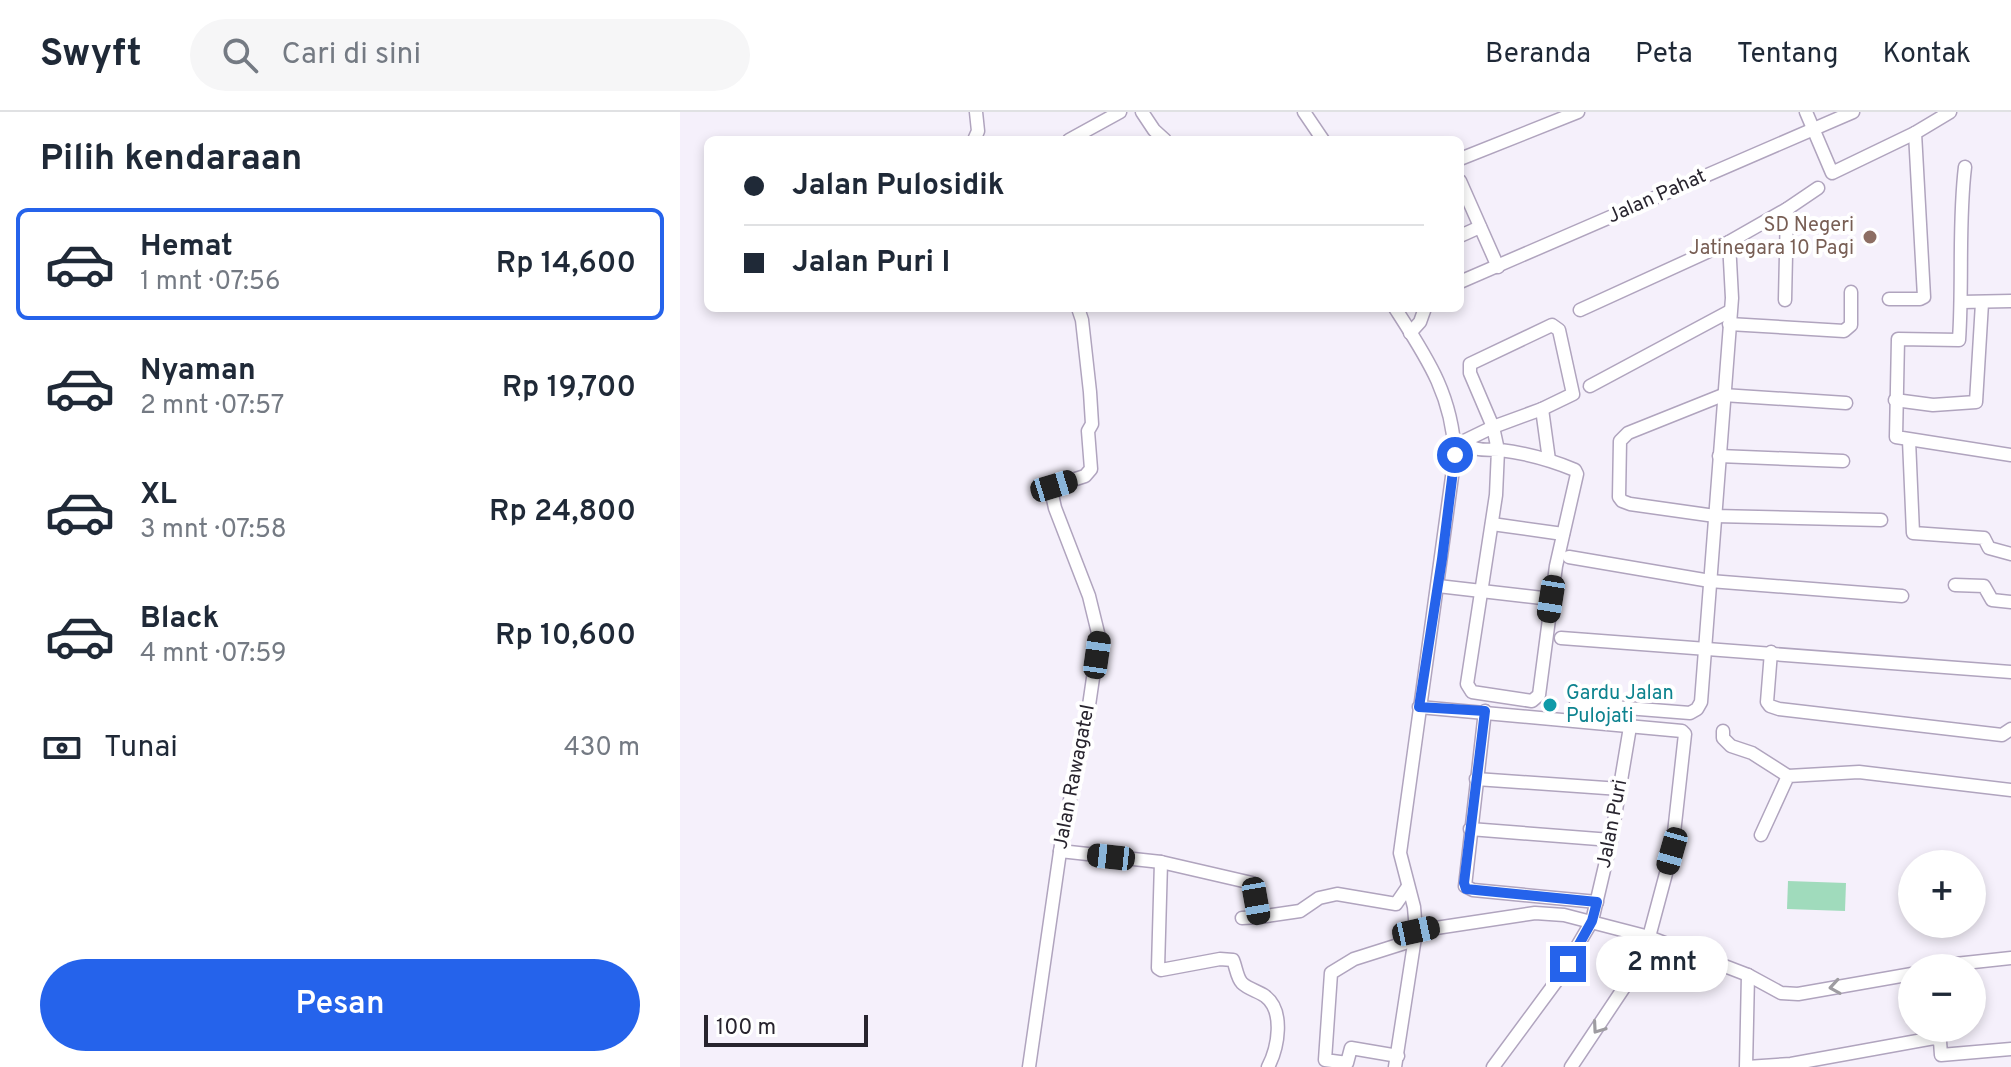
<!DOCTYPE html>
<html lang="id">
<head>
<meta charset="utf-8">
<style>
  :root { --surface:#fff; --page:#f6f6f7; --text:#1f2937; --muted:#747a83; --line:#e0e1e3; --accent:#2563eb }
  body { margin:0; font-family:Overpass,sans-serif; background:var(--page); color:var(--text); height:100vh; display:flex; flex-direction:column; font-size:30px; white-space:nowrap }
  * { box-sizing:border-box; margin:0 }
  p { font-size:26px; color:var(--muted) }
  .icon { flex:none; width:44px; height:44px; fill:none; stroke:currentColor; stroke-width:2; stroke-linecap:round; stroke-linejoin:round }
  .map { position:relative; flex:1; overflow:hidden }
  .panel { display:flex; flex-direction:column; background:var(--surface); width:680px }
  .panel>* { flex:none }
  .hud { position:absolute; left:24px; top:24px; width:760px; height:176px; border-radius:12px; box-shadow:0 4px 12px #0003; display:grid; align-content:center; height:176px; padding:0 40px; background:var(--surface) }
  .buttons { position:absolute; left:1218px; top:738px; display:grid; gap:16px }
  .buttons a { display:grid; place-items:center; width:88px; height:88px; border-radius:50%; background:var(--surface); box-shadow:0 4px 12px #0003; font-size:40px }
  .scale { position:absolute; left:24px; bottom:20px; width:164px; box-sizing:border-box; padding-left:8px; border:4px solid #28242e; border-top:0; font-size:22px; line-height:28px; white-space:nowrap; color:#28242e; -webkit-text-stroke:6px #fff; paint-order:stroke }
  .end { position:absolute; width:36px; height:36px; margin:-18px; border:10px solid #2563eb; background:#fff; box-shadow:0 0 0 4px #fff }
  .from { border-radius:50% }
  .bubble { position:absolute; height:56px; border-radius:28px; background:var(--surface); box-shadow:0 4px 12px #0003; font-size:26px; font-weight:600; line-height:56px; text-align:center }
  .car { position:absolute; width:24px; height:48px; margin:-24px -12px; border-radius:10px; box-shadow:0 0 6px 2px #0007; background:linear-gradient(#222 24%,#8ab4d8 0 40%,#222 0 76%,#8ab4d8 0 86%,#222 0) }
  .hud b { display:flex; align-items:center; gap:28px; height:76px; font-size:30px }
  .hud b+b { border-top:2px solid var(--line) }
  .hud i { width:20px; height:20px; background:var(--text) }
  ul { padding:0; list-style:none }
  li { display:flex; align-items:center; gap:24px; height:112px; margin:0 16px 12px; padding:0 24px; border:4px solid transparent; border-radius:12px }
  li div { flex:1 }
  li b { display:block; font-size:30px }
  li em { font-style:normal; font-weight:600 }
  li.on { border-color:var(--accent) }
  li>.icon { width:72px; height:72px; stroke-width:1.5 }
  h2 { padding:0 40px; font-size:36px; line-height:96px }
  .pay { display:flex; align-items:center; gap:20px; height:88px; padding:0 40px; font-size:30px }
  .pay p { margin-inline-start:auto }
  .button { display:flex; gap:16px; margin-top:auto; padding:16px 40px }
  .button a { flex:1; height:92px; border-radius:48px; background:var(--accent); color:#fff; font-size:32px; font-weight:600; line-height:92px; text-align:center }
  header { display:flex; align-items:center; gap:48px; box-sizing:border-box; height:112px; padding:0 40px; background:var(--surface); border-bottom:2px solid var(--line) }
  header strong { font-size:38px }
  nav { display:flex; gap:44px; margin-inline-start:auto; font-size:28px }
  .search { width:560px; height:72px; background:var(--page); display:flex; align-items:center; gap:20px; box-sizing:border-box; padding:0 28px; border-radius:44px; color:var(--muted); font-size:30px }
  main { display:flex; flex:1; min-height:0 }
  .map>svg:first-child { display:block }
</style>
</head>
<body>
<header>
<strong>Swyft</strong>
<div class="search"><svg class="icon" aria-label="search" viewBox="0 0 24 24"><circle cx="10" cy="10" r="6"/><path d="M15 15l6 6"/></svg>Cari di sini</div>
<nav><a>Beranda</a><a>Peta</a><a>Tentang</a><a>Kontak</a></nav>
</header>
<main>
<section class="panel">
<h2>Pilih kendaraan</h2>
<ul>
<li class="on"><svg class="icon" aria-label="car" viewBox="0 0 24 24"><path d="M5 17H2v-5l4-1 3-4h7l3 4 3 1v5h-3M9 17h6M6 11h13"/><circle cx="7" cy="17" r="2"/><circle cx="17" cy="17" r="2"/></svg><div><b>Hemat</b><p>1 mnt · 07:56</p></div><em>Rp 14,600</em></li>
<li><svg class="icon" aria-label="car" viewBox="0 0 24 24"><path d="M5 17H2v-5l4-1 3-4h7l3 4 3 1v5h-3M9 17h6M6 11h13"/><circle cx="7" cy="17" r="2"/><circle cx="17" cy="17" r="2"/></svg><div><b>Nyaman</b><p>2 mnt · 07:57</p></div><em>Rp 19,700</em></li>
<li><svg class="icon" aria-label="car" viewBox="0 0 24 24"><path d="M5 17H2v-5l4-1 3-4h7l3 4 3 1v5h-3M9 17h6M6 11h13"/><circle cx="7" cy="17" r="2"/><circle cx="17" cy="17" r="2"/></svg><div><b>XL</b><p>3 mnt · 07:58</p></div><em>Rp 24,800</em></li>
<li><svg class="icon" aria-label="car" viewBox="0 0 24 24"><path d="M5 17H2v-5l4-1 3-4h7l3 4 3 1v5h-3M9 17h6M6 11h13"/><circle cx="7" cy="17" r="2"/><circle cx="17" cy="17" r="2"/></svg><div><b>Black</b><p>4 mnt · 07:59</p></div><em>Rp 10,600</em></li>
</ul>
<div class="pay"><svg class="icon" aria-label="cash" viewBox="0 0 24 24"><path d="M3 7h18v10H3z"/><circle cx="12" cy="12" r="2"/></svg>Tunai<p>430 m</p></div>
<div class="button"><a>Pesan</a></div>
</section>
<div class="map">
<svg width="1331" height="955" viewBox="0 0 1331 955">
  <rect width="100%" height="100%" fill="#f5f0fb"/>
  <!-- park -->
  <polygon fill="#a0dbbc" points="1108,769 1166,771 1165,799 1107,797"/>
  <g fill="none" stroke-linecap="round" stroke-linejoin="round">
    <defs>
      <g id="minor">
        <polyline points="462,0 474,18 485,28"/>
        <polyline points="624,0 643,28"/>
        <polyline points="1126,0 1152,61 1235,21"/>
        <polyline points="294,28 298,19 296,0"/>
        <polyline points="389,28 440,0"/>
        <polyline points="780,47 898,0"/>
        <path d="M1285,55C1278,113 1283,170 1279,228L1218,227L1216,325L1331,343"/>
        <polyline points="780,69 818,155"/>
        <polyline points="780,124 800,115"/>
        <polyline points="780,170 1173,0"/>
        <polyline points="1209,187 1240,187 1244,185 1235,21 1270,0"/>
        <polyline points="1105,188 1107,97"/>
        <polyline points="1281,190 1331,189"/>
        <path d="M715,196C747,246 772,282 775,343L720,741L734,795L736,819L715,955"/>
        <polyline points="900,198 1049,130 1107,97 1138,76"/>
        <polyline points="1049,212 1164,219 1171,213 1171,180"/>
        <polyline points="730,221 740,210 745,196"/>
        <polyline points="910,274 1050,199"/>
        <polyline points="1215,288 1253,293 1296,290 1302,191"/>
        <polyline points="1166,291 1043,283 948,321 940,329 939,385 942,389 950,392 1035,404 1201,408"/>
        <polyline points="862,297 869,348"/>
        <polyline points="1229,328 1233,421 1304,426 1309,436 1331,442"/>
        <path d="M774,334L813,315L790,261V252L872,213L879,218L893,282L862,297L813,315L818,338L816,383L787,572L792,580L852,589L859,583L876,454L897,362L895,358C871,348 845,341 820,338C804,337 797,340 783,330"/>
        <polyline points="1039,344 1163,349"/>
        <polyline points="812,412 883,422"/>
        <polyline points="889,445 1030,469 1222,484"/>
        <polyline points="1275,473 1304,474 1312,488 1331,490"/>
        <polyline points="758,474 871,487"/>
        <polyline points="881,526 1331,560"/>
        <polyline points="1091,540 1087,590 1090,594 1099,597 1322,623 1331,617"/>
        <polyline points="896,592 1010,601 1017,597 1021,590 1052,186 1049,130"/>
        <polyline points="739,595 1002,619 1005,622 992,739 969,825 945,874 891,955"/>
        <polyline points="805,599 785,774 793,778 917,790"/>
        <polyline points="1043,619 1043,626 1051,634 1072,641 1108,664"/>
        <polyline points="796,667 940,677"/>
        <polyline points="790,717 931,728"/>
        <polyline points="1081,723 1108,664 1179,660 1331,678"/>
        <polyline points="380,739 481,750 572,771 579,805 620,799 639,786 657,782 716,792 727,776"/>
        <path d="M481,750L478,856L481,858L540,847L553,848C556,855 557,866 562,871C568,877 578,879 585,884C605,899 598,936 588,955"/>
        <polyline points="562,806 579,805"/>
        <polyline points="736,819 855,801 884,803 969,825 1068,863 1101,881 1118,882 1232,862"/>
        <polyline points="1257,856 1266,853 1331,846"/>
        <polyline points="718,944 671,936 667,951 645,948 651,861 674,847 734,828"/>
        <polyline points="349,955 382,726 407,607 419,525 409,484 375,396 371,378 374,374 405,364 411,357 408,319 412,312 410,280 402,208 398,196"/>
        <polyline points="813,955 878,867 912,809 931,728 950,615"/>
        <polyline points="1066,955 1068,863"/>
        <polyline points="1067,955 1111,952 1254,926 1260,929 1261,943 1331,937"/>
      </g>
    </defs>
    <!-- minor casing -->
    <use href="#minor" stroke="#b0a4be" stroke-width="15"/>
    <!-- minor -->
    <use href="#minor" stroke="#fff" stroke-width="12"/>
  </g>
  <!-- one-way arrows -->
  <defs><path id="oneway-chevron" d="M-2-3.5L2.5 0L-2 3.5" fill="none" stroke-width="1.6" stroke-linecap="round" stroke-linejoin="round" transform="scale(2)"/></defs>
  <g stroke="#9e9ca1">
    <use href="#oneway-chevron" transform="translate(1155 875) rotate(171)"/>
    <use href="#oneway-chevron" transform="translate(918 916) rotate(125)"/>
  </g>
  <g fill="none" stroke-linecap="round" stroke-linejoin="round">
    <!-- route -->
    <polyline stroke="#2563eb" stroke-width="10" points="775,343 762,447 739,595 805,599 784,771 786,777 917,790 912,809 888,852"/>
  </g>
  <!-- markers -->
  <circle fill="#8d6e63" stroke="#fff" stroke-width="3" cx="1190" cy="125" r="8"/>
  <circle fill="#0f9aa8" stroke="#fff" stroke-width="3" cx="870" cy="593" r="8"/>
  <g text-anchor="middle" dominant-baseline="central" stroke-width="8" stroke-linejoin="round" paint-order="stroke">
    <!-- street labels -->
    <g font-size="20" fill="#28242e" stroke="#fff">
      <text transform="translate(977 85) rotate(-24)">Jalan Pahat</text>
      <text transform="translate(395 665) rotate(-79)">Jalan Rawagatel</text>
      <text transform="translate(933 712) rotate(-79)">Jalan Puri</text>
    </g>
    <!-- education labels -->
    <g font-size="20" fill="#785e54" stroke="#fff" text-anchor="end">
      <text x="1174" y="114">SD Negeri<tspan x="1174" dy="23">Jatinegara 10 Pagi</tspan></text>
    </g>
    <!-- culture labels -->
    <g font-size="20" fill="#0d838f" stroke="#fff" text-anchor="start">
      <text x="886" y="582">Gardu Jalan<tspan x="886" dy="23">Pulojati</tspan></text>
    </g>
  </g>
</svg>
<div class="buttons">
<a>+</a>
<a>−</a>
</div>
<div class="scale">100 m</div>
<i class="end from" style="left:775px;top:343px"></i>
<i class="end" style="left:888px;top:852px"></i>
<div class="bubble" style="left:916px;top:824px;width:132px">2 mnt</div>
<i class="car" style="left:374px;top:374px;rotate:73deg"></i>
<i class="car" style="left:871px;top:487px;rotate:189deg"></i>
<i class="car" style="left:417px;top:543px;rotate:8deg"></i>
<i class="car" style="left:992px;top:739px;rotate:196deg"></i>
<i class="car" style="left:431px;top:745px;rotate:276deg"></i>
<i class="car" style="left:576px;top:789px;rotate:170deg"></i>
<i class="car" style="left:736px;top:819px;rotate:78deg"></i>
<div class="hud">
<b><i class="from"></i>Jalan Pulosidik</b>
<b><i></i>Jalan Puri I</b>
</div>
</div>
</main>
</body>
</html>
